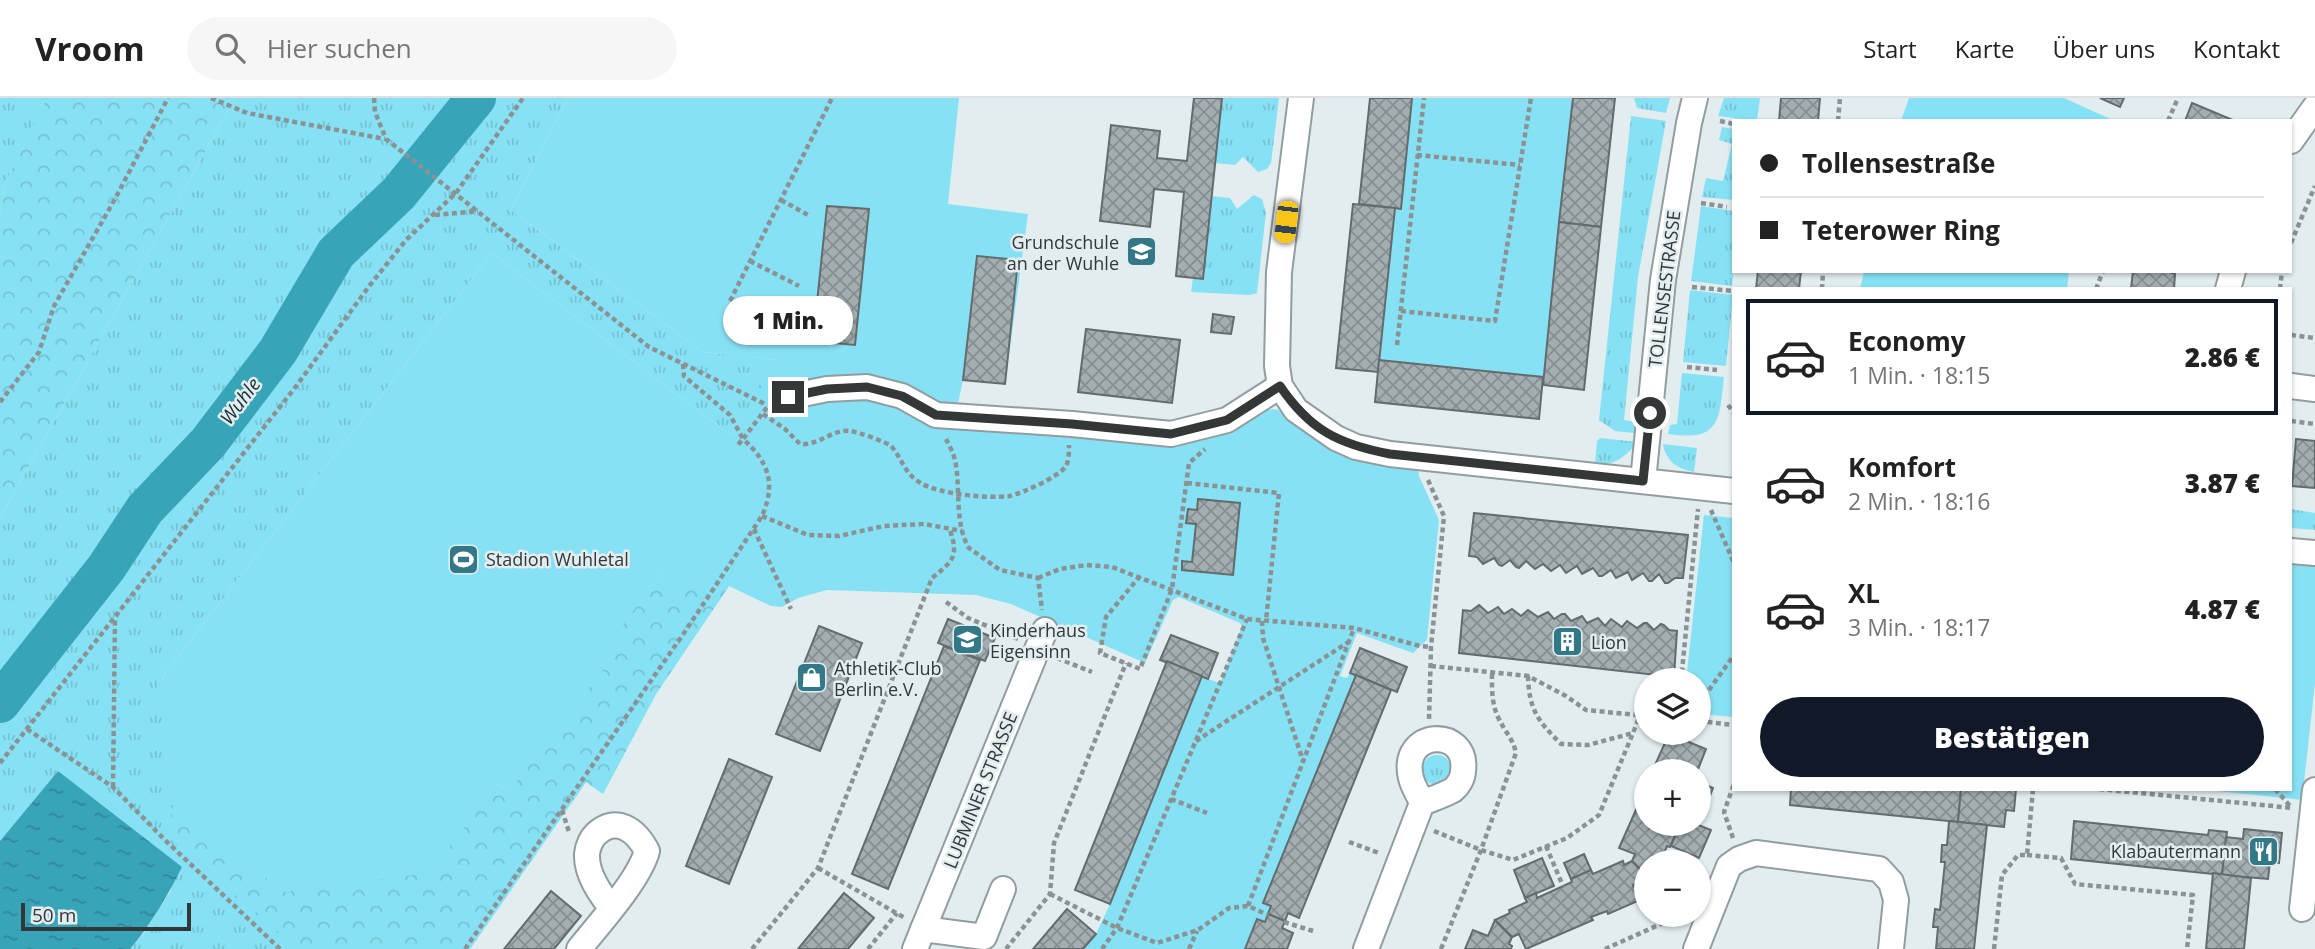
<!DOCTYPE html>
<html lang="de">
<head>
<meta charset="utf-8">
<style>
  :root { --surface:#fff; --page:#f6f6f6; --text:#222; --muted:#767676; --line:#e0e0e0; --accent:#111827 }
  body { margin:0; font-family:"Open Sans",sans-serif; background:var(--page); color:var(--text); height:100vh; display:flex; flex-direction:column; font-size:26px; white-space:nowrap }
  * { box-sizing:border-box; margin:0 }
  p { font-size:23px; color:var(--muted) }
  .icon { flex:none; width:38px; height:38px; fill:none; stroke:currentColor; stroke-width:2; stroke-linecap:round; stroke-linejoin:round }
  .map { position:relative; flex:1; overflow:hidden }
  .panel { position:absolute; left:1732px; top:189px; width:560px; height:504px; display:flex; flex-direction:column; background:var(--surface); border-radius:0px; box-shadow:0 2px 5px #0004 }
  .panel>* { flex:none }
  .banner { position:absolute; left:1732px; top:21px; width:560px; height:154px; border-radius:0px; box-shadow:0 2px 5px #0004; display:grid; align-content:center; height:154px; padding:0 28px; background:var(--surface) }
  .tools { position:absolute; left:1634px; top:570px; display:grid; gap:14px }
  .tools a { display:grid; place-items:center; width:77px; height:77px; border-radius:50%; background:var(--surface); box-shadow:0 2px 5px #0004; font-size:35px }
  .scale { position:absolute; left:21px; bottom:18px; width:170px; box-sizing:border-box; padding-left:7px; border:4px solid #333738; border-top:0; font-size:19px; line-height:24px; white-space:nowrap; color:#333738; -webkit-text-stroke:5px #e2edef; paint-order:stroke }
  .end { position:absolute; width:32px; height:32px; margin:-16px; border:9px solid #333738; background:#fff; box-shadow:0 0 0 4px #fff }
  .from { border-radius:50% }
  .bubble { position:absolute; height:49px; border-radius:24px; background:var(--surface); box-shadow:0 2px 5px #0004; font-size:23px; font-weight:800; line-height:49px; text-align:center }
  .car { position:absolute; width:21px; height:42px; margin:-21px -10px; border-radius:9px; box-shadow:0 0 5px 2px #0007; background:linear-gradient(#f5c518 24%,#345 0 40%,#f5c518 0 76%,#345 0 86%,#f5c518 0) }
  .banner b { display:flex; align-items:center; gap:24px; height:66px; font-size:26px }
  .banner b+b { border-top:2px solid var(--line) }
  .banner i { width:18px; height:18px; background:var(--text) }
  ul { padding:12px 0 0; list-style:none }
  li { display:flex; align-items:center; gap:21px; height:116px; margin:0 14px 10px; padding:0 14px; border:4px solid transparent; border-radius:0px }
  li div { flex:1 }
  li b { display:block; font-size:26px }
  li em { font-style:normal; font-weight:800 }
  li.on { border-color:var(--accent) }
  li>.icon { width:63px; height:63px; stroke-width:1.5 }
  .primary-button { display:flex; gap:14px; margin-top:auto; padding:14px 28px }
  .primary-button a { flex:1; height:80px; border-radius:42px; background:var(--accent); color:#fff; font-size:28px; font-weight:800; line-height:80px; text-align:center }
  header { display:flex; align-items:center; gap:42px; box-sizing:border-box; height:98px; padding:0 35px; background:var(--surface); border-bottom:2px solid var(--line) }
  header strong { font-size:33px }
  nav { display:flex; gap:38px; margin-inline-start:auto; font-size:24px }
  .search { width:490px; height:63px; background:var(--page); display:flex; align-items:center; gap:18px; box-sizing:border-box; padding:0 24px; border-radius:38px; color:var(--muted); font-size:26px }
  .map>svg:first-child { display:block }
</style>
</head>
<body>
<header>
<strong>Vroom</strong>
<div class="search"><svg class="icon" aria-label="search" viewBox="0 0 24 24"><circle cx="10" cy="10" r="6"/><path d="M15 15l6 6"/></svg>Hier suchen</div>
<nav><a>Start</a><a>Karte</a><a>Über uns</a><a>Kontakt</a></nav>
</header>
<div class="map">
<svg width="2315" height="851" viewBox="0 0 2315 851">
  <defs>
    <pattern id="grass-tufts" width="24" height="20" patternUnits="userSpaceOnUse" patternTransform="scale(1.75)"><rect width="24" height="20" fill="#87e1f4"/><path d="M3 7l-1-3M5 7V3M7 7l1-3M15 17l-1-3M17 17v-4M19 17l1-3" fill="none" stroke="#75c2d2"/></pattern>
    <pattern id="forest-crowns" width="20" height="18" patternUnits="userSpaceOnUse" patternTransform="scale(1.75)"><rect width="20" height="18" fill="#87e1f4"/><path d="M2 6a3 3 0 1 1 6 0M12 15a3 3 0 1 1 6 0" fill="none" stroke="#75c2d2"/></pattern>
    <pattern id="water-ripples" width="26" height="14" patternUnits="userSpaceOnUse" patternTransform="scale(1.75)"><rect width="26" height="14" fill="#38a4b8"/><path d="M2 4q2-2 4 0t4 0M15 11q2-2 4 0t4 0" fill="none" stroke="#308697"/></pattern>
    <pattern id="building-cross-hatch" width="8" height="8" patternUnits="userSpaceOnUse" patternTransform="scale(1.75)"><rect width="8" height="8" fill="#a3aeb0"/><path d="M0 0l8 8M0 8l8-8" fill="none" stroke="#858e90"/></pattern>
  </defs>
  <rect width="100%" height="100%" fill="#e2edef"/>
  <!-- grass -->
  <g fill="url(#grass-tufts)">
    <polygon points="0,0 48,0 5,85 0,121"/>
    <polygon points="235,0 568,0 511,112 703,254 780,262 730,337 492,155 166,574 159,589 509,693 630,536 729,488 656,596 603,696 586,684 470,851 130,851 143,836 171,792 58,673 0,743 0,420"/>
    <polygon points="1222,0 1279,0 1271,65 1267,71 1258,74 1243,59 1235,67 1215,65"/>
    <polygon points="1634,0 1670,0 1666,15 1637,10"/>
    <polygon points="1724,0 1760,0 1757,23 1718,18"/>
    <polygon points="1631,18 1666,23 1638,179 1624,322 1635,324 1634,335 1615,333 1599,322"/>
    <polygon points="1722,29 1734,31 1734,102 1702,99 1706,80 1723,83 1732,46 1719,42"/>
    <polygon points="1254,97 1262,101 1266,115 1257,195 1250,197 1191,194 1193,180 1202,181 1211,98 1230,100 1237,111"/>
    <polygon points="1701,108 1734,113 1734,169 1732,188 1691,183"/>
    <polygon points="1690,192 1733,197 1726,268 1683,264"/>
    <path d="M1682,275L1724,279C1719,322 1721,344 1668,336L1670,327L1677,326Z"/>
    <path d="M1600,340L1638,344C1625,359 1615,367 1595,367L1597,343Z"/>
    <path d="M1663,346L1697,350L1694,374C1678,371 1666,364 1663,346Z"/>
    <polygon points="2291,411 2315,415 2315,432 2291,430"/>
    <circle cx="1437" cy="672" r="15"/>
  </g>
  <!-- forest -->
  <g fill="url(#forest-crowns)">
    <polygon points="47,0 235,0 0,420 0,121 5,85"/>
    <polygon points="725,394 729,488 656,596 603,696 586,684 470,851 298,851 247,806 220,786 201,777 186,753 166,738 173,708 284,794 428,775 498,686 509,693 630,536 620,529"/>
  </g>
  <!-- park -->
  <g fill="#87e1f4">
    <polygon points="568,0 959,0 948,106 1028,116 1005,286 963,282 954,324 1163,345 1266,312 1275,311 1418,370 1419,378 1439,422 1427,542 1413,555 1357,535 1340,578 1347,580 1350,575 1355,578 1264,805 1271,808 1265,824 1257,821 1245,851 1083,851 1096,836 1110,806 1202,579 1220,585 1242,528 1240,525 1179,499 1173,502 1145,565 1011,506 976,497 827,492 798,500 782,509 771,508 729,488 662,494 654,488 669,466 621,529 631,536 509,693 498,686 428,775 284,794 173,708 159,589 166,574 492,155 730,337 779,262 703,254 511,112"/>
    <polygon points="1412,0 1573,0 1543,279 1379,262 1395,110 1401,110"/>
    <polygon points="1909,0 2064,0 2115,23 1901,23"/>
    <polygon points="1864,173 2069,173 2067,191 1860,191"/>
    <polygon points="1704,417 1734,420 1734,619 1699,616 1699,583 1686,583"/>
    <polygon points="2291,463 2315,466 2315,585 2302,702 2198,691 2291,691"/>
  </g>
  <!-- water -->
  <path fill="url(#water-ripples)" d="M58,673L182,769C168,797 150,828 130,851H0V743Z"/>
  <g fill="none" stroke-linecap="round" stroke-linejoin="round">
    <!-- river -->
    <polyline stroke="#38a4b8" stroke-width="40" points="0,605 106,470 145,411 208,345 278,253 336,155 399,95 476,0"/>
  </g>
  <!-- building -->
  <g fill="url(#building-cross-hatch)" stroke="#626c6e" stroke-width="2">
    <polygon points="1194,0 1222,0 1203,181 1176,178 1184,94 1154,91 1150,129 1100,123 1111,27 1160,33 1157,60 1187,63"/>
    <polygon points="1370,0 1412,0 1401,111 1359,106"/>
    <polygon points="1573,0 1615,0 1601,129 1559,124"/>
    <polygon points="1781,0 1820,0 1818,23 1779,23"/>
    <polygon points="2100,0 2124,0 2120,9"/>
    <polygon points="2192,5 2235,23 2185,23"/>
    <polygon points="1353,106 1395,110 1378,274 1336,270"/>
    <polygon points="827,108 869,111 855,247 813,243"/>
    <polygon points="1559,124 1601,129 1584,292 1543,287"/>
    <polygon points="977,158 1018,162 1005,286 963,282"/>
    <polygon points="1758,173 1801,173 1799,191 1756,191"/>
    <polygon points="2133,173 2168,173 2175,176 2174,191 2131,191"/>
    <polygon points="1213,216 1234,219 1231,236 1211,234"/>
    <polygon points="1086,231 1180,242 1172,305 1078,294"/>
    <polygon points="1379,262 1543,279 1539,321 1375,304"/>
    <polygon points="2296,341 2315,343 2315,390 2292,388"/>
    <polygon points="1198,401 1240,405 1233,477 1182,472 1182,463 1192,464 1196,426 1186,425 1188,411 1197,412"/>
    <polygon points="1474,415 1688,437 1683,480 1675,480 1668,485 1665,485 1659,476 1652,483 1649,483 1643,475 1632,482 1628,474 1616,480 1611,472 1602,478 1599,478 1593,470 1582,476 1577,468 1566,475 1560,467 1551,473 1543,466 1535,471 1526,463 1519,470 1516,469 1510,462 1502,468 1499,467 1494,460 1483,466 1477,459 1469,458"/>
    <polygon points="1479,507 1488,515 1498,509 1504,516 1512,511 1521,518 1528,512 1538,519 1548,514 1554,521 1562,516 1565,516 1571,523 1582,518 1587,525 1598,520 1605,528 1611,521 1622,529 1627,523 1637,530 1644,525 1647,525 1654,532 1661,526 1664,527 1669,532 1677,533 1674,579 1459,555 1463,512 1471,513"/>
    <polygon points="948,521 995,540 985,563 938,545"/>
    <polygon points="819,528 862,545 820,653 776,636"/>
    <polygon points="1171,537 1218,555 1208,581 1160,562"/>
    <polygon points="944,548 980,562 888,791 852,776"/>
    <polygon points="1360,550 1407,569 1397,594 1350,575"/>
    <polygon points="1167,563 1202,578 1110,806 1075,792"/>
    <polygon points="1356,577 1391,592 1299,820 1288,815 1285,823 1268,816 1271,808 1263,805"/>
    <polygon points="1669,636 1706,651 1697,674 1657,674 1659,668 1655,667"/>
    <polygon points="729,661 772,679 729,786 686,768"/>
    <polygon points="1699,684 1713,690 1705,710 1699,708"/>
    <polygon points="1647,687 1647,726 1675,726 1671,736 1675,738 1670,749 1667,748 1660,765 1647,765 1647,778 1632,763 1635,756 1619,750"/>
    <polygon points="1791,691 1961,691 1958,724 1790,707"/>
    <polygon points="1961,691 2016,691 2014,713 2006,712 2004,729 1958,724"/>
    <polygon points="1949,723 1987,727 1974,851 1936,851 1938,829 1933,829 1935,811 1940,812 1945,764 1941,764 1942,747 1947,747"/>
    <polygon points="2074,723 2208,737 2209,732 2227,734 2222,777 2071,761"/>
    <polygon points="1680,726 1696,726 1711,732 1699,760 1671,748"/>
    <polygon points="2244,731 2282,735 2279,765 2270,764 2268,781 2222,777 2226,739 2243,741"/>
    <polygon points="1584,756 1591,772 1571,781 1564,765"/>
    <polygon points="1542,760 1554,788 1525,800 1514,772"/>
    <polygon points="1623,763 1624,767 1632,763 1647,778 1647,781 1633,787 1640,802 1608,816 1607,813 1591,819 1593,822 1526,851 1519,836 1512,839 1495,822 1510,815 1509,812 1527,804 1525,800 1536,795 1537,800 1572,784 1571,781 1591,772 1593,776"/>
    <polygon points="2213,775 2251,780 2244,851 2206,851"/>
    <polygon points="551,793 581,818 554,851 504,851"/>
    <polygon points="844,795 874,820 848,851 798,851"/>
    <polygon points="1067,811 1096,836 1083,851 1033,851"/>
    <polygon points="1268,816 1285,823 1282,830 1293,835 1287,851 1245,851 1257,821 1265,824"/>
    <polygon points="1495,822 1512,839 1509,846 1512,848 1511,851 1465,851 1473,832 1488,838"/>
  </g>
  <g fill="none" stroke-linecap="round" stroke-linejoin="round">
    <defs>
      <g id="minor">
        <polyline points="1301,0 1279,174 1277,268 1280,288 1296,312 1336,340 1356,349 1390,356 1734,393"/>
        <polyline points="2291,43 2315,9"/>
        <polyline points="2228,191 2233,173"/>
        <polyline points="2291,288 2315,291"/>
        <polyline points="788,299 827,291 867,289 902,298 936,317 1072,326 1171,336 1227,322 1280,288"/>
        <polyline points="1643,383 1663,182 1689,25 1695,0"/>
        <polyline points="2291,453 2315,455"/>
        <polyline points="2302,811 2315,692"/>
        <polyline points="923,831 984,839 1003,791"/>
        <path d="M579,851C599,826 639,782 647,753C636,732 616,717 596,736C591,741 588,748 587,756C586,776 600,795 611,810"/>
        <polyline points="915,851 1045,532"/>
        <path d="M1366,851L1422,705C1432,701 1444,697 1453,692C1458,688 1463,680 1463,673C1469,628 1399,631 1411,680C1413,689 1419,697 1422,705"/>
        <polyline points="1696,851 1729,768 1739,761 1756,755 1879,771 1891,784 1896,802 1891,851"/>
      </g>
    </defs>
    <!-- minor casing -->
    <use href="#minor" stroke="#929d9f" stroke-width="28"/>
    <!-- path -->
    <g stroke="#8a9293" stroke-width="4.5" stroke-dasharray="5 3.5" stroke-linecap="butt">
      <polyline points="211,0 247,15 385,41"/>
      <polyline points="374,0 375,14 386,41 649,249 767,307"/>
      <polyline points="1720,23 1734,26"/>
      <polyline points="1838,23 1840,0"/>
      <polyline points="2168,23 2178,0"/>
      <polyline points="1417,57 1520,67"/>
      <polyline points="781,102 808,117"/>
      <polyline points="1701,105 1727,109"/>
      <polyline points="435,117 478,113"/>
      <polyline points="2291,145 2315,88"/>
      <polyline points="750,163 799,188"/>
      <polyline points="1692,189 1734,193"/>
      <polyline points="1822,191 1823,173"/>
      <polyline points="2096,191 2103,173"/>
      <polyline points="2280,191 2282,173"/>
      <polyline points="730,203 832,0"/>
      <polyline points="1401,213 1495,223 1531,0"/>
      <polyline points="2291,237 2315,240"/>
      <polyline points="1397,247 1424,0"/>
      <polyline points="683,266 684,278 730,317 743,341 737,348"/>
      <polyline points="1687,269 1717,272"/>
      <polyline points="0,304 39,254 54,208 115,101 168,0"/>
      <polyline points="1728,307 1734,315"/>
      <path d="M763,316L785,331L800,346C818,348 834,330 851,333C858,334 886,344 891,348C902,360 905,377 921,385C938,396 989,401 1010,398C1022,395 1059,379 1066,368C1069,363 1069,353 1069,347"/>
      <polyline points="2291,323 2315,326"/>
      <path d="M946,341C949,347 953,354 955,362C961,390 954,425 969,450L1000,472L1038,480L1042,512"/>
      <polyline points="1428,382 1444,418 1431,549 1429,622"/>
      <polyline points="1187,385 1279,395 1266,523"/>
      <polyline points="1711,412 1734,465"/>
      <polyline points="762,418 808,437 839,438 884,428 924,426 962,433"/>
      <polyline points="754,431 791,511"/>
      <polyline points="1140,478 1106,519 1100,555 1140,571 1172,491 1189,365 1205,351"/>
      <polyline points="1038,480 1060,471 1086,467 1112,469 1247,521 1354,530 1420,548 1431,549"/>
      <polyline points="946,504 968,520 1018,541"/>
      <polyline points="1262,523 1263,540 1303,663"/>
      <polyline points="1057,560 1092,574"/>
      <polyline points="1431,568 1528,578 1566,598 1586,612 1647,618"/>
      <path d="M1528,578C1529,612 1538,623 1561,646L1588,647L1633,635L1640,617"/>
      <polyline points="1681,583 1698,411"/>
      <polyline points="1699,606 1734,557"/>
      <polyline points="1699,623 1734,627"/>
      <polyline points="27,631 113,689 165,742 280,851"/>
      <polyline points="1196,643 1350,543"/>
      <polyline points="0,665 294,291 370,187 406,142 456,95 523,0"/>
      <polyline points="113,689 115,519"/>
      <polyline points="2099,691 2293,710"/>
      <polyline points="2275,691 2291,709"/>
      <polyline points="1171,701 1207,715"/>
      <polyline points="562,712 569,734"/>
      <polyline points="1434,733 1481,752 1513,762 1567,740 1599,717 1633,635"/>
      <polyline points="1733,740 1724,714 1734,686"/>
      <polyline points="1349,744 1379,755"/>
      <polyline points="1546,748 1563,788"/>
      <polyline points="2027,757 2061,760 2075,786 2193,797 2187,851"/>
      <polyline points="818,770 905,820"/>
      <polyline points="1050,796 1117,830 1157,845 1198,832 1229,810 1248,808 1268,817"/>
      <polyline points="1248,808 1354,530"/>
      <polyline points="1284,824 1313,833"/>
      <path d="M465,851L684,535L762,418C776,386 769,364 743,341L768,308"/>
      <path d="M752,851L818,770L932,480C953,463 959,459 950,432"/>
      <polyline points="868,851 897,815"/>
      <polyline points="1006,851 1050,796 1054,745 1126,565"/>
      <polyline points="1102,851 1117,830 1247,521"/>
      <polyline points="1189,851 1197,833"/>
      <path d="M1441,851L1481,752L1516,655C1513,640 1504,633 1498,619C1491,604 1492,588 1492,573"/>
      <polyline points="1605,851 1681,817"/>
      <polyline points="1994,851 2002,777 2018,757 2027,757 2033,691"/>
    </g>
    <!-- minor -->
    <use href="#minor" stroke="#fff" stroke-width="24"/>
  </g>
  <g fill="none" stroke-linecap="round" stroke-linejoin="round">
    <!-- route -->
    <path stroke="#333738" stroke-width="9" d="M788,299L827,291L867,289L902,298L936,317L1072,326L1171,336L1227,322L1280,288C1310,332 1338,346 1390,356L1643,383L1650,315"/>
  </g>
  <!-- icons -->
  <defs>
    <symbol id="school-square" viewBox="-11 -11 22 22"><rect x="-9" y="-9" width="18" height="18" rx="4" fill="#337886" stroke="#e2edef"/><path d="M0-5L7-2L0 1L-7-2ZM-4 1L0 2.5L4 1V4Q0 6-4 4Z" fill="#fff"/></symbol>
    <symbol id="stadium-square" viewBox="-11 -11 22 22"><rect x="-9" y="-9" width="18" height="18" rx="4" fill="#337886" stroke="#e2edef"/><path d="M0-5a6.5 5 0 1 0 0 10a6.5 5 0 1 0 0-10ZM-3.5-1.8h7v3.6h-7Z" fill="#fff"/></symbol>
    <symbol id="building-square" viewBox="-11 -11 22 22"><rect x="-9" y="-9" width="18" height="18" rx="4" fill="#337886" stroke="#e2edef"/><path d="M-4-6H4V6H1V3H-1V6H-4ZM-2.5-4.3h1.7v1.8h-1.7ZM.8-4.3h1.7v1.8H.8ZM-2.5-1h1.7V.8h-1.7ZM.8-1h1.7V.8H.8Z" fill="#fff"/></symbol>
    <symbol id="shop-square" viewBox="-11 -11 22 22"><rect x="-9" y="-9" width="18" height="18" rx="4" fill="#337886" stroke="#e2edef"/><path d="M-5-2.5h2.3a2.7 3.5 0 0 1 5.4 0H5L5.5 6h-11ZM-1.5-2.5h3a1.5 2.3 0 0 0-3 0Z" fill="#fff"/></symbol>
    <symbol id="restaurant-square" viewBox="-11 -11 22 22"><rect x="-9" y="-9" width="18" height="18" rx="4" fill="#337886" stroke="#e2edef"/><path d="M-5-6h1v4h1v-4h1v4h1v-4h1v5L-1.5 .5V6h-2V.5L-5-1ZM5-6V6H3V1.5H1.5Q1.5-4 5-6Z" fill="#fff"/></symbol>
  </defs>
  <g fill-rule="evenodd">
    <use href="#school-square" x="1124" y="136" width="35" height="35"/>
    <use href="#stadium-square" x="446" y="444" width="35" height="35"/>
    <use href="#school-square" x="950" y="524" width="35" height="35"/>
    <use href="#building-square" x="1550" y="526" width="35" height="35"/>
    <use href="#shop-square" x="794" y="562" width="35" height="35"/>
    <use href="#restaurant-square" x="2246" y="736" width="35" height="35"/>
  </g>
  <g text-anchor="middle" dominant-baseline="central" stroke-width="5" stroke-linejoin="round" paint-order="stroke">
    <!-- poi labels -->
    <g font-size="18" fill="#333738" stroke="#e2edef" text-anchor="start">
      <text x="1119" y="144" text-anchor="end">Grundschule<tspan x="1119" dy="21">an der Wuhle</tspan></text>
      <text x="486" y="461">Stadion Wuhletal</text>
      <text x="990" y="532">Kinderhaus<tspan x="990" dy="21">Eigensinn</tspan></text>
      <text x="1591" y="544">Lion</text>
      <text x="834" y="570">Athletik-Club<tspan x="834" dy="21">Berlin e.V.</tspan></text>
      <text x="2241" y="753" text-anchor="end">Klabautermann</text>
    </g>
    <!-- street labels -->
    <g font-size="18" fill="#333738" stroke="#e2edef">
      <text transform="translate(1664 191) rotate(-83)">TOLLENSESTRASSE</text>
      <text transform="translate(980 692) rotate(-68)">LUBMINER STRASSE</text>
    </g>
    <!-- water labels -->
    <g font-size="19" font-style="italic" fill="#183035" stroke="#e2edef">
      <text transform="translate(240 303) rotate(-53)">Wuhle</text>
    </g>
  </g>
</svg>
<div class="tools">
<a><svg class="icon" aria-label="layers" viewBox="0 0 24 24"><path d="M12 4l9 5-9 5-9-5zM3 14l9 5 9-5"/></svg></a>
<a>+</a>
<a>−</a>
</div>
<div class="scale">50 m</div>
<i class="end from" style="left:1650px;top:315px"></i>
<i class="end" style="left:788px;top:299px"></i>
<div class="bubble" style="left:723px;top:198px;width:130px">1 Min.</div>
<i class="car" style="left:1286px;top:124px;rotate:187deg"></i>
<div class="banner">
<b><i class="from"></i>Tollensestraße</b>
<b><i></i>Teterower Ring</b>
</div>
<section class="panel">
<ul>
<li class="on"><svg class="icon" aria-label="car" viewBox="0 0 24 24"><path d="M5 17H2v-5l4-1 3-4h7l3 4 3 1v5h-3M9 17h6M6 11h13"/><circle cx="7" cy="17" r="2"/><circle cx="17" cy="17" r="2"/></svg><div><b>Economy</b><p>1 Min. · 18:15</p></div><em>2.86 €</em></li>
<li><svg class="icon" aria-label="car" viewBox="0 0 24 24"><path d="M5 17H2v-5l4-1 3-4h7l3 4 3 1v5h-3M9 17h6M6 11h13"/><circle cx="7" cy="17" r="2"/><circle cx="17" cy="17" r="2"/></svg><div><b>Komfort</b><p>2 Min. · 18:16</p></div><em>3.87 €</em></li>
<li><svg class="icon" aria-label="car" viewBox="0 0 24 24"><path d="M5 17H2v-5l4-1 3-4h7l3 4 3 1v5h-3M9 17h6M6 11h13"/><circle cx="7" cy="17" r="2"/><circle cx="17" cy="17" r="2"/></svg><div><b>XL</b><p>3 Min. · 18:17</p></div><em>4.87 €</em></li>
</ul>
<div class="primary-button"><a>Bestätigen</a></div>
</section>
</div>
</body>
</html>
